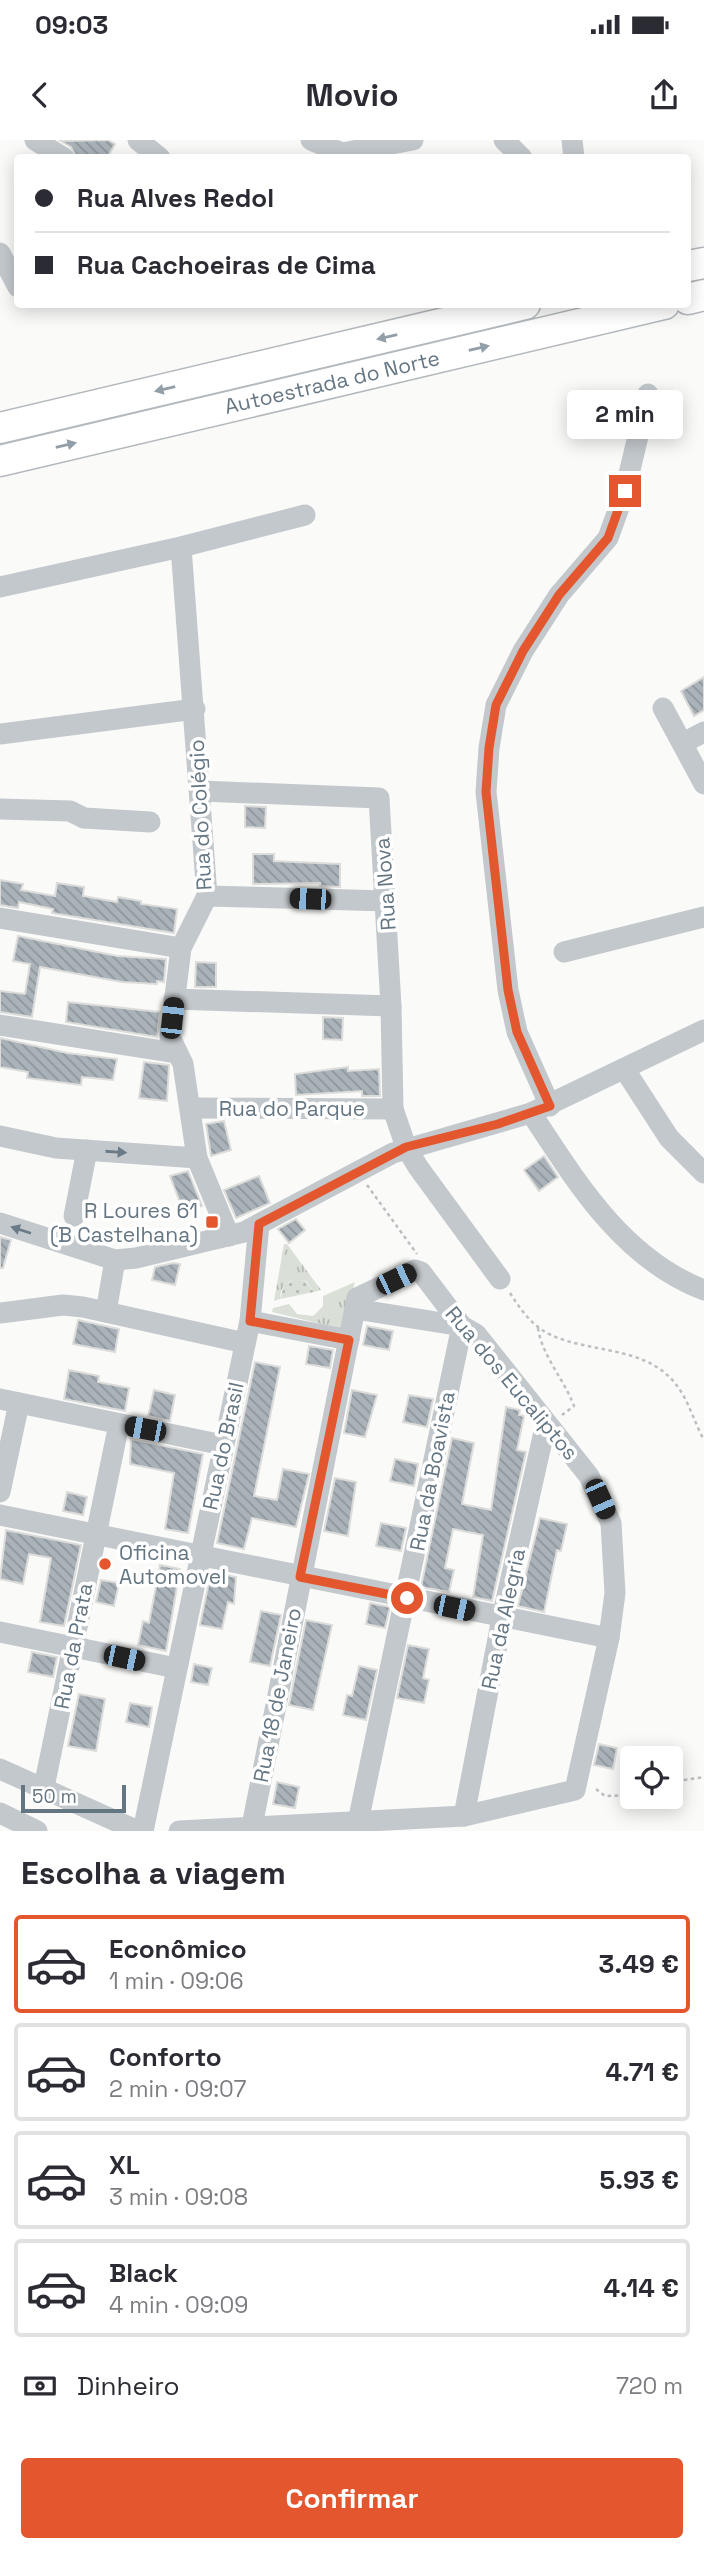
<!DOCTYPE html>
<html lang="pt">
<head>
<meta charset="utf-8">
<style>
  :root { --surface:#fff; --page:#f7f7f7; --text:#2b2b33; --muted:#7c7c81; --line:#e1e1e2; --accent:#e4572e }
  body { margin:0; font-family:"Space Grotesk",sans-serif; background:var(--page); color:var(--text); height:100vh; display:flex; flex-direction:column; font-size:26px; white-space:nowrap }
  * { box-sizing:border-box; margin:0 }
  p { font-size:23px; color:var(--muted) }
  .icon { flex:none; width:38px; height:38px; fill:none; stroke:currentColor; stroke-width:2; stroke-linecap:round; stroke-linejoin:round }
  .map { position:relative; height:1691px; overflow:hidden }
  .drawer { display:flex; flex-direction:column; background:var(--surface); flex:1 }
  .drawer>* { flex:none }
  .hud { position:absolute; left:14px; top:14px; width:677px; height:154px; border-radius:7px; box-shadow:0 4px 18px #0003; display:grid; align-content:center; height:154px; padding:0 21px; background:var(--surface) }
  .fabs { position:absolute; left:620px; top:1606px; display:grid; gap:14px }
  .fabs a { display:grid; place-items:center; width:63px; height:63px; border-radius:7px; background:var(--surface); box-shadow:0 4px 18px #0003; font-size:35px }
  .scale { position:absolute; left:21px; bottom:18px; width:105px; box-sizing:border-box; padding-left:7px; border:4px solid #657683; border-top:0; font-size:19px; line-height:24px; white-space:nowrap; color:#657683; -webkit-text-stroke:5px #fff; paint-order:stroke }
  .end { position:absolute; width:32px; height:32px; margin:-16px; border:9px solid #e4572e; background:#fff; box-shadow:0 0 0 4px #fff }
  .from { border-radius:50% }
  .bubble { position:absolute; height:49px; border-radius:7px; background:var(--surface); box-shadow:0 4px 18px #0003; font-size:23px; font-weight:700; line-height:49px; text-align:center }
  .car { position:absolute; width:21px; height:42px; margin:-21px -10px; border-radius:9px; box-shadow:0 0 5px 2px #0007; background:linear-gradient(#222 24%,#8ab4d8 0 40%,#222 0 76%,#8ab4d8 0 86%,#222 0) }
  .hud b { display:flex; align-items:center; gap:24px; height:66px; font-size:26px }
  .hud b+b { border-top:2px solid var(--line) }
  .hud i { width:18px; height:18px; background:var(--text) }
  ul { padding:0; list-style:none }
  li { display:flex; align-items:center; gap:21px; height:98px; margin:0 14px 10px; padding:0 7px; border:4px solid var(--line); border-radius:7px }
  li div { flex:1 }
  li b { display:block; font-size:26px }
  li em { font-style:normal; font-weight:700 }
  li.selected { border-color:var(--accent) }
  li>.icon { width:63px; height:63px; stroke-width:1.5 }
  h2 { padding:0 21px; font-size:32px; line-height:84px }
  .pay { display:flex; align-items:center; gap:18px; height:77px; padding:0 21px; font-size:26px }
  .pay p { margin-inline-start:auto }
  .action { display:flex; gap:14px; margin-top:auto; padding:14px 21px }
  .action a { flex:1; height:80px; border-radius:7px; background:var(--accent); color:#fff; font-size:28px; font-weight:700; line-height:80px; text-align:center }
  .status { display:flex; justify-content:space-between; align-items:center; height:49px; padding:0 35px; background:var(--surface); direction:ltr }
  .status svg { height:19px; fill:currentColor }
  header { display:flex; justify-content:space-between; align-items:center; height:91px; padding:0 21px; background:var(--surface); font-size:32px; font-weight:700 }
  .map>svg:first-child { display:block }
</style>
</head>
<body>
<div class="status"><b>09:03</b><svg viewBox="0 0 49 12"><path d="M0 12V9h3v3zM5 12V6h3v6zM10 12V3h3v9zM15 12V0h3v12zM26 1h20v11H26zM47 4h2v5h-2z"/></svg></div>
<header><svg class="icon" aria-label="back" viewBox="0 0 24 24"><path d="M15 5l-7 7 7 7"/></svg>Movio<svg class="icon" aria-label="share" viewBox="0 0 24 24"><path d="M12 15V3M7 8l5-5 5 5M5 13v7h14v-7"/></svg></header>
<div class="map">
<svg width="704" height="1691" viewBox="0 0 704 1691">
  <defs>
    <pattern id="grass-tufts" width="24" height="20" patternUnits="userSpaceOnUse" patternTransform="scale(1.75)"><rect width="24" height="20" fill="#dadfd7"/><path d="M3 7l-1-3M5 7V3M7 7l1-3M15 17l-1-3M17 17v-4M19 17l1-3" fill="none" stroke="#b4b9b4"/></pattern>
    <pattern id="park-dots" width="8" height="8" patternUnits="userSpaceOnUse" patternTransform="scale(1.75)"><rect width="8" height="8" fill="#dadfd7"/><path d="M2 2h.1M6 6h.1" fill="none" stroke="#b4b9b4" stroke-width="1.8" stroke-linecap="round"/></pattern>
    <pattern id="building-back-hatch" width="6" height="6" patternUnits="userSpaceOnUse" patternTransform="scale(1.75)"><rect width="6" height="6" fill="#aab3b9"/><path d="M-1 5l2 2M0 0l6 6M5-1l2 2" fill="none" stroke="#8e969c"/></pattern>
  </defs>
  <rect width="100%" height="100%" fill="#fafaf8"/>
  <!-- grass -->
  <g fill="url(#grass-tufts)">
    <path d="M284,1104H287L321,1150L314,1152L306,1141C291,1137 280,1144 280,1159L274,1161Z"/>
    <polygon points="355,1142 342,1189 272,1172 273,1168 289,1164 297,1174 313,1176 323,1166 323,1156"/>
  </g>
  <!-- park -->
  <polygon fill="url(#park-dots)" points="296,1139 305,1141 314,1152 280,1159 284,1145"/>
  <!-- building -->
  <g fill="url(#building-back-hatch)" stroke="#dcdcda" stroke-width="2">
    <polygon points="108,0 115,4 107,18 77,18 71,7 61,1"/>
    <polygon points="704,537 704,570 694,576 681,551"/>
    <polygon points="245,666 266,667 265,688 245,687"/>
    <polygon points="253,714 274,714 274,721 340,724 340,747 320,746 320,743 253,744"/>
    <polygon points="0,740 23,744 21,750 55,756 57,743 84,747 83,756 117,762 118,757 141,761 141,764 177,769 174,793 52,773 53,769 19,762 18,768 0,765"/>
    <polygon points="18,796 117,816 166,819 164,842 157,841 157,844 122,842 40,827 32,877 0,872 0,851 25,854 30,824 13,821"/>
    <polygon points="196,822 216,823 216,847 195,847"/>
    <polygon points="68,862 160,872 157,897 66,882"/>
    <polygon points="323,877 343,878 342,900 323,899"/>
    <polygon points="0,898 67,913 117,919 113,940 82,937 81,945 27,938 28,932 0,927"/>
    <polygon points="144,922 169,925 167,961 139,958"/>
    <polygon points="348,927 348,931 379,929 380,956 362,956 362,951 296,955 295,934"/>
    <polygon points="224,981 231,1010 211,1016 206,984"/>
    <polygon points="544,1016 558,1037 539,1051 524,1030"/>
    <polygon points="188,1031 202,1066 184,1073 170,1036"/>
    <polygon points="259,1036 270,1063 236,1078 224,1050"/>
    <polygon points="296,1079 305,1090 289,1103 278,1089"/>
    <polygon points="0,1097 11,1100 3,1128 0,1128"/>
    <polygon points="173,1123 180,1124 175,1145 152,1140 155,1127"/>
    <polygon points="78,1180 119,1189 115,1212 73,1204"/>
    <polygon points="367,1186 393,1191 389,1210 363,1205"/>
    <polygon points="309,1206 333,1210 330,1228 306,1224"/>
    <polygon points="255,1222 280,1227 254,1356 277,1360 283,1329 309,1334 296,1387 252,1378 244,1409 217,1403"/>
    <polygon points="69,1230 99,1236 98,1242 129,1248 125,1271 64,1259"/>
    <polygon points="154,1250 175,1255 170,1281 148,1276"/>
    <polygon points="352,1250 377,1255 365,1297 344,1293"/>
    <polygon points="409,1255 433,1259 427,1287 403,1282"/>
    <polygon points="506,1267 520,1270 519,1275 524,1276 517,1310 526,1312 492,1461 473,1457 483,1395 453,1389 445,1428 454,1430 449,1452 421,1447 452,1298 474,1303 462,1364 491,1370"/>
    <polygon points="131,1299 203,1314 188,1393 165,1389 174,1333 130,1324"/>
    <polygon points="395,1319 418,1324 414,1346 390,1341"/>
    <polygon points="335,1338 356,1342 348,1396 324,1391"/>
    <polygon points="67,1352 87,1357 83,1375 63,1371"/>
    <polygon points="540,1378 567,1384 561,1411 557,1410 544,1472 518,1466"/>
    <polygon points="381,1383 406,1388 401,1411 376,1406"/>
    <polygon points="6,1390 81,1405 64,1486 40,1482 51,1418 29,1414 23,1444 0,1439"/>
    <polygon points="160,1425 180,1429 166,1511 138,1505 143,1481 149,1483"/>
    <polygon points="211,1432 236,1437 234,1464 228,1462 222,1489 200,1485"/>
    <polygon points="101,1440 119,1443 114,1466 96,1462"/>
    <polygon points="370,1463 390,1467 385,1488 366,1484"/>
    <polygon points="261,1471 281,1475 270,1526 250,1522"/>
    <polygon points="306,1480 332,1485 313,1570 289,1565"/>
    <polygon points="408,1505 429,1509 423,1538 429,1540 424,1563 397,1558"/>
    <polygon points="32,1512 57,1517 53,1537 28,1532"/>
    <polygon points="194,1524 212,1528 208,1545 191,1542"/>
    <polygon points="359,1526 377,1530 366,1580 343,1575 347,1555 352,1556"/>
    <polygon points="79,1554 105,1559 96,1611 68,1606"/>
    <polygon points="130,1563 152,1567 149,1587 126,1582"/>
    <polygon points="599,1604 617,1608 613,1629 594,1625"/>
    <polygon points="277,1642 299,1647 295,1668 273,1664"/>
  </g>
  <g fill="none" stroke-linecap="round" stroke-linejoin="round">
    <defs>
      <g id="highway">
        <polyline points="688,126 704,123"/>
        <polyline points="688,159 704,155"/>
        <polyline points="0,288 525,164"/>
        <polyline points="0,321 664,164"/>
      </g>
    </defs>
    <!-- highway casing -->
    <use href="#highway" stroke="#b4b9bd" stroke-width="33"/>
    <!-- path -->
    <g stroke="#bbbfc2" stroke-width="2.5" stroke-dasharray="3.5 3.5" stroke-linecap="butt">
      <polyline points="367,1045 417,1114"/>
      <path d="M510,1153C521,1170 532,1186 551,1195C592,1214 648,1205 678,1247C689,1262 695,1284 704,1300"/>
      <path d="M538,1188C542,1216 564,1239 574,1266L562,1275"/>
      <polyline points="670,1642 704,1637"/>
      <polyline points="596,1649 605,1656 632,1655"/>
    </g>
    <!-- minor -->
    <g stroke="#c3c8cc" stroke-width="21">
      <polyline points="35,0 64,18"/>
      <polyline points="138,0 160,18"/>
      <polyline points="311,0 342,13 413,0"/>
      <polyline points="504,0 522,18"/>
      <polyline points="572,0 574,18"/>
      <polyline points="0,113 18,147"/>
      <polyline points="181,407 207,756 181,808 170,897 183,924 197,1018 229,1096"/>
      <polyline points="0,447 181,407 305,375"/>
      <polyline points="663,568 704,644"/>
      <polyline points="0,594 195,569"/>
      <polyline points="683,603 704,592"/>
      <polyline points="201,651 379,658 391,866 393,969 406,1007 418,1027 500,1139"/>
      <polyline points="0,669 70,671 84,678 150,682"/>
      <polyline points="207,756 387,761"/>
      <polyline points="0,778 181,808"/>
      <polyline points="564,812 704,777"/>
      <polyline points="174,859 391,866"/>
      <polyline points="0,885 176,913"/>
      <polyline points="625,930 669,998 704,1033"/>
      <polyline points="550,966 517,892 508,850 486,652 489,608 496,565 523,511 559,455 608,398 625,351 648,254"/>
      <polyline points="191,968 393,969"/>
      <path d="M531,973C577,1043 623,1119 704,1150"/>
      <polyline points="0,996 56,1008 197,1018"/>
      <polyline points="74,1076 87,1010"/>
      <polyline points="0,1083 115,1120 136,1118 244,1092 393,1013 531,973 704,890"/>
      <polyline points="355,1169 462,1186 358,1682"/>
      <polyline points="106,1172 115,1120"/>
      <polyline points="0,1173 63,1165 83,1167 245,1203"/>
      <polyline points="250,1181 349,1200"/>
      <polyline points="0,1259 223,1305"/>
      <polyline points="0,1352 19,1263"/>
      <polyline points="0,1375 609,1498"/>
      <polyline points="0,1492 176,1528"/>
      <polyline points="0,1629 138,1691"/>
      <polyline points="44,1647 119,1284"/>
      <polyline points="0,1673 37,1691"/>
      <polyline points="464,1676 502,1478 546,1283"/>
      <polyline points="143,1691 250,1181 259,1084"/>
      <polyline points="179,1691 464,1676 575,1650 609,1498 615,1453 611,1383 589,1336 476,1194 462,1186 421,1132 415,1130 357,1158 252,1686"/>
    </g>
    <!-- highway -->
    <use href="#highway" stroke="#fff" stroke-width="30"/>
  </g>
  <!-- one-way arrows -->
  <defs><path id="oneway-solid" d="M-6-.8H1V-3.2L6.5 0L1 3.2V.8H-6Z" transform="scale(1.75)"/></defs>
  <g fill="#939fa8">
    <use href="#oneway-solid" transform="translate(387 197) rotate(167)"/>
    <use href="#oneway-solid" transform="translate(479 208) rotate(-13)"/>
    <use href="#oneway-solid" transform="translate(165 249) rotate(167)"/>
    <use href="#oneway-solid" transform="translate(66 305) rotate(-13)"/>
  </g>
  <g fill="#6a7a87">
    <use href="#oneway-solid" transform="translate(116 1012) rotate(4)"/>
    <use href="#oneway-solid" transform="translate(21 1090) rotate(-162)"/>
  </g>
  <g fill="none" stroke-linecap="round" stroke-linejoin="round">
    <!-- route -->
    <polyline stroke="#e4572e" stroke-width="9" points="407,1458 300,1437 349,1200 250,1181 259,1084 406,1007 498,984 550,966 517,892 508,850 486,652 489,608 496,565 523,511 559,455 608,398 625,351"/>
  </g>
  <!-- markers -->
  <g fill="#e4572e" stroke="#fff" stroke-width="2.5">
    <rect x="205" y="1075" width="14" height="14" rx="3.5"/>
    <circle cx="105" cy="1424" r="7"/>
  </g>
  <g text-anchor="middle" dominant-baseline="central" stroke-width="7" stroke-linejoin="round" paint-order="stroke">
    <!-- street labels -->
    <g font-size="21" fill="#657683" stroke="#fff">
      <text transform="translate(332 242) rotate(-13)">Autoestrada do Norte</text>
      <text transform="translate(200 675) rotate(-93)">Rua do Colégio</text>
      <text transform="translate(385 744) rotate(-94)">Rua Nova</text>
      <text x="292" y="968">Rua do Parque</text>
      <text transform="translate(512 1243) rotate(50)">Rua dos Eucaliptos</text>
      <text transform="translate(223 1306) rotate(-78)">Rua do Brasil</text>
      <text transform="translate(432 1331) rotate(-79)">Rua da Boavista</text>
      <text transform="translate(503 1479) rotate(-78)">Rua da Alegria</text>
      <text transform="translate(73 1506) rotate(-79)">Rua da Prata</text>
      <text transform="translate(277 1555) rotate(-79)">Rua 18 de Janeiro</text>
    </g>
    <!-- poi labels -->
    <g font-size="21" fill="#657683" stroke="#fff" text-anchor="end">
      <text x="198" y="1070">R Loures 61<tspan x="198" dy="24">(B Castelhana)</tspan></text>
      <text x="119" y="1412" text-anchor="start">Oficina<tspan x="119" dy="24">Automovel</tspan></text>
    </g>
  </g>
</svg>
<div class="fabs">
<a><svg class="icon" aria-label="locate" viewBox="0 0 24 24"><circle cx="12" cy="12" r="6"/><path d="M12 2v4M12 18v4M2 12h4M18 12h4"/></svg></a>
</div>
<div class="scale">50 m</div>
<i class="end from" style="left:407px;top:1458px"></i>
<i class="end" style="left:625px;top:351px"></i>
<div class="bubble" style="left:567px;top:250px;width:116px">2 min</div>
<i class="car" style="left:310px;top:759px;rotate:272deg"></i>
<i class="car" style="left:172px;top:878px;rotate:6deg"></i>
<i class="car" style="left:396px;top:1139px;rotate:64deg"></i>
<i class="car" style="left:145px;top:1289px;rotate:281deg"></i>
<i class="car" style="left:600px;top:1359px;rotate:156deg"></i>
<i class="car" style="left:454px;top:1468px;rotate:102deg"></i>
<i class="car" style="left:124px;top:1518px;rotate:102deg"></i>
<div class="hud">
<b><i class="from"></i>Rua Alves Redol</b>
<b><i></i>Rua Cachoeiras de Cima</b>
</div>
</div>
<section class="drawer">
<h2>Escolha a viagem</h2>
<ul>
<li class="selected"><svg class="icon" aria-label="car" viewBox="0 0 24 24"><path d="M5 17H2v-5l4-1 3-4h7l3 4 3 1v5h-3M9 17h6M6 11h13"/><circle cx="7" cy="17" r="2"/><circle cx="17" cy="17" r="2"/></svg><div><b>Econômico</b><p>1 min · 09:06</p></div><em>3.49 €</em></li>
<li><svg class="icon" aria-label="car" viewBox="0 0 24 24"><path d="M5 17H2v-5l4-1 3-4h7l3 4 3 1v5h-3M9 17h6M6 11h13"/><circle cx="7" cy="17" r="2"/><circle cx="17" cy="17" r="2"/></svg><div><b>Conforto</b><p>2 min · 09:07</p></div><em>4.71 €</em></li>
<li><svg class="icon" aria-label="car" viewBox="0 0 24 24"><path d="M5 17H2v-5l4-1 3-4h7l3 4 3 1v5h-3M9 17h6M6 11h13"/><circle cx="7" cy="17" r="2"/><circle cx="17" cy="17" r="2"/></svg><div><b>XL</b><p>3 min · 09:08</p></div><em>5.93 €</em></li>
<li><svg class="icon" aria-label="car" viewBox="0 0 24 24"><path d="M5 17H2v-5l4-1 3-4h7l3 4 3 1v5h-3M9 17h6M6 11h13"/><circle cx="7" cy="17" r="2"/><circle cx="17" cy="17" r="2"/></svg><div><b>Black</b><p>4 min · 09:09</p></div><em>4.14 €</em></li>
</ul>
<div class="pay"><svg class="icon" aria-label="cash" viewBox="0 0 24 24"><path d="M3 7h18v10H3z"/><circle cx="12" cy="12" r="2"/></svg>Dinheiro<p>720 m</p></div>
<div class="action"><a>Confirmar</a></div>
</section>
</body>
</html>
